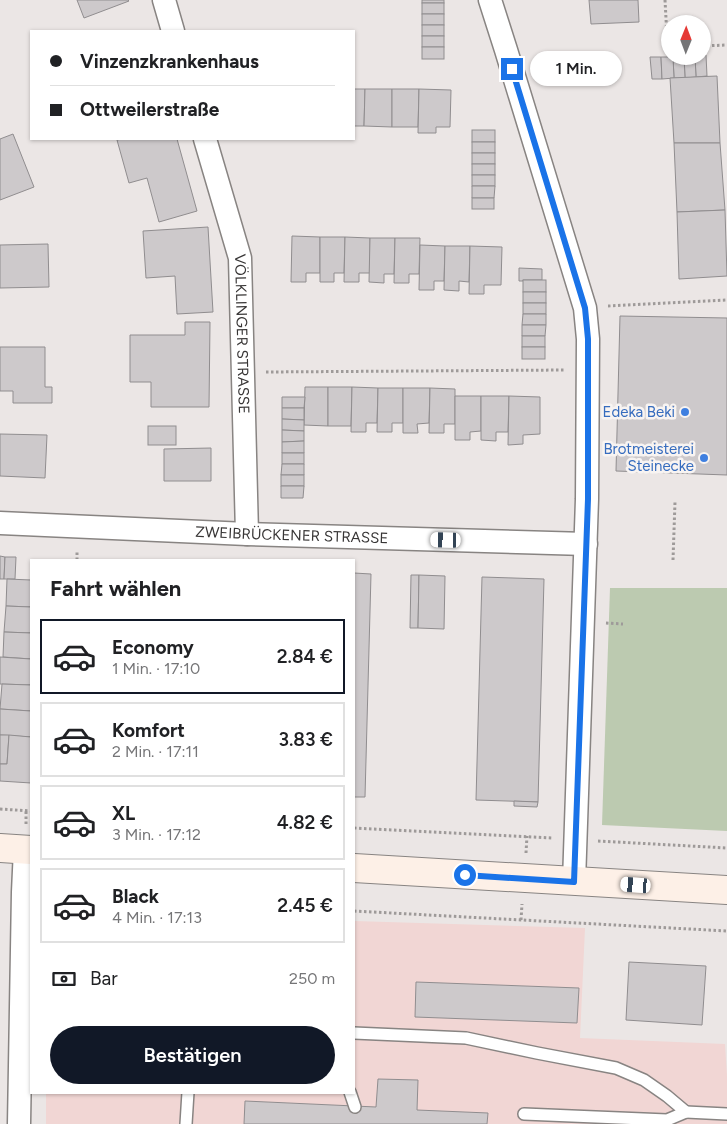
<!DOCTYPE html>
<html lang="de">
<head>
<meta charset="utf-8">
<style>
  :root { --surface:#fff; --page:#f6f6f6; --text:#202124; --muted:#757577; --line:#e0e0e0; --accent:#111827 }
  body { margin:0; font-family:Figtree,sans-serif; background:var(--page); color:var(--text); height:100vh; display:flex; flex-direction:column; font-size:19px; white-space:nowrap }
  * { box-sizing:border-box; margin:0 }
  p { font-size:16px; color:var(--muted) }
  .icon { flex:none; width:28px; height:28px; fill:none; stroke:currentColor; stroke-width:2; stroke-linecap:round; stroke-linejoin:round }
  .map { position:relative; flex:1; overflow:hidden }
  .sheet { position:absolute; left:30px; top:559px; width:325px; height:535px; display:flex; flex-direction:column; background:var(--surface); border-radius:0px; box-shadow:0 1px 4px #0004 }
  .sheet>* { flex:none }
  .guide { position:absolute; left:30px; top:30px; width:325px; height:110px; border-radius:0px; box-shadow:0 1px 4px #0004; display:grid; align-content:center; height:110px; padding:0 20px; background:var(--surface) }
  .needle { width:32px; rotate:1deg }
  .buttons { position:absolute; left:661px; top:15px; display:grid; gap:10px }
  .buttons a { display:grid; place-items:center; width:50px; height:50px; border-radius:50%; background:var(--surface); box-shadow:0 1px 4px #0004; font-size:25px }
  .end { position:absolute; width:22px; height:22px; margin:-11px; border:6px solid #1a73e8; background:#fff; box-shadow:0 0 0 2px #fff }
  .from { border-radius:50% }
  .bubble { position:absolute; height:35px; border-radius:18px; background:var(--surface); box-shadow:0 1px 4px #0004; font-size:16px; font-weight:600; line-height:35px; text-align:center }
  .car { position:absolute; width:15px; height:30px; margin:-15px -8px; border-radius:6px; box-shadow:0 0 4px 1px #0007; background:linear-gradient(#fff 24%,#345 0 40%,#fff 0 76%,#345 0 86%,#fff 0) }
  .guide b { display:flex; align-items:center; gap:18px; height:48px; font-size:19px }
  .guide b+b { border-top:1px solid var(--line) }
  .guide i { width:12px; height:12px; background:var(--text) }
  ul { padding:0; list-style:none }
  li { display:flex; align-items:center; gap:15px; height:75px; margin:0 10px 8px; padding:0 10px; border:2px solid var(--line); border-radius:0px }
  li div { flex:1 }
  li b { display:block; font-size:19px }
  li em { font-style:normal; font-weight:600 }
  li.current { border-color:var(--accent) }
  li>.icon { width:45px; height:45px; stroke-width:1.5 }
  h2 { padding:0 20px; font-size:22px; line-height:60px }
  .pay { display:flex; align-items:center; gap:12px; height:55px; padding:0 20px; font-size:19px }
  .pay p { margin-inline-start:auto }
  .cta { display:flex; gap:10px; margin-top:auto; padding:10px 20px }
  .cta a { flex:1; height:58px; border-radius:30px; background:var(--accent); color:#fff; font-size:20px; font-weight:600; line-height:58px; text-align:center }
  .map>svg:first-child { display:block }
</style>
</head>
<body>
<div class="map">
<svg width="727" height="1124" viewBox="0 0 727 1124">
  <rect width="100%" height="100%" fill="#ebe6e5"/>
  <!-- medical -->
  <polygon fill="#f1d6d4" points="354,921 585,928 580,1038 725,1044 727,1076 727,1124 46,1124 46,1093 354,1092"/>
  <!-- green -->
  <polygon fill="#bccab0" points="610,588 727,588 727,831 602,825"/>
  <!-- building -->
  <g fill="#cdc9cb" stroke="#908d8f">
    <polygon points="77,0 128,0 129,1 84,18"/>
    <rect x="422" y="0" width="22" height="3"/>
    <polygon points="589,0 638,0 639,22 591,24"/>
    <rect x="422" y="3" width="22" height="11"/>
    <rect x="422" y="14" width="22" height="11"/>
    <rect x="422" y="25" width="22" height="11"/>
    <rect x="422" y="36" width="22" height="11"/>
    <rect x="422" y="47" width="22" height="12"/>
    <polygon points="702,55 706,55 707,76 696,77 695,56 702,56"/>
    <polygon points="684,56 695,56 696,77 685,78"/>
    <polygon points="684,56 685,78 674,78 673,57"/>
    <polygon points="650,57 661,57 662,79 652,79"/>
    <polygon points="661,57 673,57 674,78 662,79"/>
    <polygon points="717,76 720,143 674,143 670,78"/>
    <polygon points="354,89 365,89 364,126 354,126"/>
    <polygon points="365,89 392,89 392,127 364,126"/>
    <polygon points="392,89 419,89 418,127 392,127"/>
    <polygon points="419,89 451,90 450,127 436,127 436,133 418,133"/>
    <rect x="472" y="130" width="23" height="12"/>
    <polygon points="13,134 34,187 0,200 0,139"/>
    <polygon points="122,139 177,139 197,211 159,222 147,178 129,183 117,140"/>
    <rect x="472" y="142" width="23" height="11"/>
    <polygon points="674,143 720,143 725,210 677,212"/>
    <rect x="472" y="153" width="23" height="11"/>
    <rect x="472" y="164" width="23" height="11"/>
    <rect x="472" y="175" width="23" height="11"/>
    <polygon points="472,186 495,186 494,198 472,198"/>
    <rect x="472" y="198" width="22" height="11"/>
    <polygon points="725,210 727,276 679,279 677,212"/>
    <polygon points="208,227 213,312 177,314 175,276 146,278 143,231"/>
    <polygon points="292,236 320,237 320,273 306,273 306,282 291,282"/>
    <polygon points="320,237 345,237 344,273 334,273 334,282 320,282"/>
    <polygon points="345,237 370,238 370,273 359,273 359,282 344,282"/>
    <polygon points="370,238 395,238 394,274 384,274 384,283 369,282"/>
    <polygon points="395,238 420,238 419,274 409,274 409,283 394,283"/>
    <polygon points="48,244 49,287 0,288 0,245"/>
    <polygon points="420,245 445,246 444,281 434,281 434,290 419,290"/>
    <polygon points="445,246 470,246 469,282 459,281 459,291 444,290"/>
    <polygon points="470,246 502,247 501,285 484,285 484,294 469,294"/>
    <polygon points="519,268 542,269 542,280 523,280 523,281 519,281"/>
    <rect x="523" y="280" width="23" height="12"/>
    <rect x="523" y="292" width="23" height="11"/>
    <rect x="523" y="303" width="23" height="11"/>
    <polygon points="523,314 546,314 546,325 522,325"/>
    <polygon points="620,316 727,318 727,475 616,471"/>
    <polygon points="185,322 210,322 209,407 151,407 151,382 130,382 130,335 185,335"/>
    <polygon points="522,325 546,325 545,336 522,336"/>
    <rect x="522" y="336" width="23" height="11"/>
    <polygon points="0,347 45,347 45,387 52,387 52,403 13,403 13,391 0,391"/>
    <rect x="522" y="347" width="23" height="12"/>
    <polygon points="305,387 328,387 328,426 304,425"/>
    <polygon points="328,387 352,387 351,426 328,426"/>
    <polygon points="352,387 378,388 377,423 366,423 366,432 351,432"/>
    <polygon points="378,388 403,388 403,423 392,423 392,432 377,432"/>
    <polygon points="403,388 430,388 429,423 417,424 418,433 403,433"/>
    <polygon points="430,388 455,389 455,424 444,424 444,433 429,433"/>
    <polygon points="455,396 481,396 481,431 470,432 470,440 455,440"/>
    <polygon points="481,396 509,396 508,432 496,432 496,441 481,440"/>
    <polygon points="509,396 540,397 540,434 523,435 523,444 508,445"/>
    <polygon points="282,397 305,397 304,408 282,408"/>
    <polygon points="282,408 304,408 304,420 282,419"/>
    <polygon points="282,419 304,420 304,431 282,430"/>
    <rect x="148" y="426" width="28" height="19"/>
    <polygon points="282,430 304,431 304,441 282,442"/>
    <polygon points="0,434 47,435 45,478 0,476"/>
    <polygon points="304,441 304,453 282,453 282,442"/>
    <polygon points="211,448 211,481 164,481 164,449"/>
    <rect x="282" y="453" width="22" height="11"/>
    <polygon points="282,464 304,464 304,475 281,475"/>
    <rect x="281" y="475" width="23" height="11"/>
    <polygon points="281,486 304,486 303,498 281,498"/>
    <polygon points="0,556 5,557 4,579 0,579"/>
    <polygon points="5,557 16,557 15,579 4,579"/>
    <polygon points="354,573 371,574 365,797 354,797"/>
    <polygon points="411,575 419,575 418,628 410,628"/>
    <polygon points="419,575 445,576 444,629 418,628"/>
    <polygon points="482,577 544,579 538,802 476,800"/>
    <polygon points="7,579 31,580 31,607 6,606"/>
    <polygon points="6,606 31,607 31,633 4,632"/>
    <polygon points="4,632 31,633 31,659 3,657"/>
    <polygon points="0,657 31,659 31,685 0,684"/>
    <polygon points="2,684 31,685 31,711 0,709"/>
    <polygon points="0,709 31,711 31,737 0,735"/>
    <polygon points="0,735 9,735 7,764 0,764"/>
    <polygon points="9,735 31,737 31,783 0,781 0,764 7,764"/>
    <polygon points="514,801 538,802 537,807 514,806"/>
    <polygon points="629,962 706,966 702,1025 626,1020"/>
    <polygon points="416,982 579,988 577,1023 415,1017"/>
    <polygon points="378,1079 418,1080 417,1110 488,1113 487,1124 244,1124 245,1101 376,1107"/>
  </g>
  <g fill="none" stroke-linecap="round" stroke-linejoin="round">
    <defs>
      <g id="lane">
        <polyline points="354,1033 466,1038 537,1053 616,1068 644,1080 667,1096 686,1112 667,1120 524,1114"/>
        <polyline points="350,1092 355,1107"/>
        <polyline points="686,1112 727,1114"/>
        <polyline points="186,1124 188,1092"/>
      </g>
      <g id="street">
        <polyline points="164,0 173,31"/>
        <polyline points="490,0 506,50 585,308 588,339 587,499 574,882"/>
        <path id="s1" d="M205,139L240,258L247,534"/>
        <path id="s2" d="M0,523L247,534L586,544"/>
        <polyline points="19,1124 23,892 25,849"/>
      </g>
      <g id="secondary">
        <polyline points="0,848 31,850"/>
        <polyline points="354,868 727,890"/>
      </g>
    </defs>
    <!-- lane casing -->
    <use href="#lane" stroke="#888482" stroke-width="14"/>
    <!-- street casing -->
    <use href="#street" stroke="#888482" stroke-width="25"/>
    <!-- secondary casing -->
    <use href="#secondary" stroke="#888482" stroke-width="30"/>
    <!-- path -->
    <g stroke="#9e9a99" stroke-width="3" stroke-dasharray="2.5 2.5" stroke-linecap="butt">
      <polyline points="665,0 667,37 670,40"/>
      <polyline points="702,46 727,45"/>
      <polyline points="608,306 727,300"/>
      <polyline points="266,372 565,370"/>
      <polyline points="77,560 77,550"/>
      <polyline points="673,560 675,502"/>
      <polyline points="606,623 623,624"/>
      <polyline points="0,809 31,811"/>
      <polyline points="26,824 26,810"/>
      <polyline points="354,828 552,838"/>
      <polyline points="598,841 727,848"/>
      <polyline points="526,853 527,836"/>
      <polyline points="354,911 727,931"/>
      <polyline points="521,920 522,904"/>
    </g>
    <!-- lane -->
    <use href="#lane" stroke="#fff" stroke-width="11"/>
    <!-- street -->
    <use href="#street" stroke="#fff" stroke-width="22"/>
    <!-- secondary -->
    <use href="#secondary" stroke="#fdf0e7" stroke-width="28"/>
  </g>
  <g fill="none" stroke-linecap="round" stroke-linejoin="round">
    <!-- route -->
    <polyline stroke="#1a73e8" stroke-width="6" points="465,875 574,882 588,499 588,339 585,308 512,69"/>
  </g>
  <!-- markers -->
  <g fill="#3f7fe0" stroke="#f8f4f2" stroke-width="2">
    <circle cx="685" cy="412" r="5"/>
    <circle cx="704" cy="458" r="5"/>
  </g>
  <g text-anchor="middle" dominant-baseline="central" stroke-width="5" stroke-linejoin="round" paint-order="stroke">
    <!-- street labels -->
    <g font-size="15" fill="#383636" stroke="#f8f4f2">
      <text stroke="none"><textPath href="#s1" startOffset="200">VÖLKLINGER STRASSE</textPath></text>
      <text stroke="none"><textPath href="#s2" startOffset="292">ZWEIBRÜCKENER STRASSE</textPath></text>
    </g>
    <!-- shop labels -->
    <g font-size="15" fill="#366cbe" stroke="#f8f4f2" text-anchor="end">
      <text x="675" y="412">Edeka Beki</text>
      <text x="694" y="449">Brotmeisterei<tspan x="694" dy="17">Steinecke</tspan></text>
    </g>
  </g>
</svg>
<div class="buttons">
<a><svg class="needle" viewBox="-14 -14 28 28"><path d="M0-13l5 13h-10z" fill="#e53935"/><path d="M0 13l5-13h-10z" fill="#757577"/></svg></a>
</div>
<i class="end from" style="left:465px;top:875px"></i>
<i class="end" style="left:512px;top:69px"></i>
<div class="bubble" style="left:530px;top:51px;width:92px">1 Min.</div>
<i class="car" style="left:446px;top:540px;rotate:271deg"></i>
<i class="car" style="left:636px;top:885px;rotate:274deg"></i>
<div class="guide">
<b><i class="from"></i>Vinzenzkrankenhaus</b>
<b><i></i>Ottweilerstraße</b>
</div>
<section class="sheet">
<h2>Fahrt wählen</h2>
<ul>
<li class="current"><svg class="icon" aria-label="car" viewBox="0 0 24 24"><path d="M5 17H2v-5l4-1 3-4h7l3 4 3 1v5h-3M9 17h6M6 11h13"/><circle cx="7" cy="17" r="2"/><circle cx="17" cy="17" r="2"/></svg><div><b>Economy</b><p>1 Min. · 17:10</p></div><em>2.84 €</em></li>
<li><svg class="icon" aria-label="car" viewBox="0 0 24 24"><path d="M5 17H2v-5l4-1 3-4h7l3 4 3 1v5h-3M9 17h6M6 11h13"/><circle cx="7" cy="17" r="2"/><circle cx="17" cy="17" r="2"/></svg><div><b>Komfort</b><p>2 Min. · 17:11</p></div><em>3.83 €</em></li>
<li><svg class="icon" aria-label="car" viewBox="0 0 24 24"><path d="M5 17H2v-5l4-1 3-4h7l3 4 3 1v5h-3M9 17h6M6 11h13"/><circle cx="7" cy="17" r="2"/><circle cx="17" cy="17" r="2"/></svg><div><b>XL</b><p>3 Min. · 17:12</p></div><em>4.82 €</em></li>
<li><svg class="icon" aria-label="car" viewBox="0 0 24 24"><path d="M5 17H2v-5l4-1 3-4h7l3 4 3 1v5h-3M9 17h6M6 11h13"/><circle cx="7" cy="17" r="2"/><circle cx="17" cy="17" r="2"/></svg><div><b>Black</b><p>4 Min. · 17:13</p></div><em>2.45 €</em></li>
</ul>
<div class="pay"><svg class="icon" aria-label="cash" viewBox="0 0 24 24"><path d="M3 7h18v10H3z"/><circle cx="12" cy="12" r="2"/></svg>Bar<p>250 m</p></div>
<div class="cta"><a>Bestätigen</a></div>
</section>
</div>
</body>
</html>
